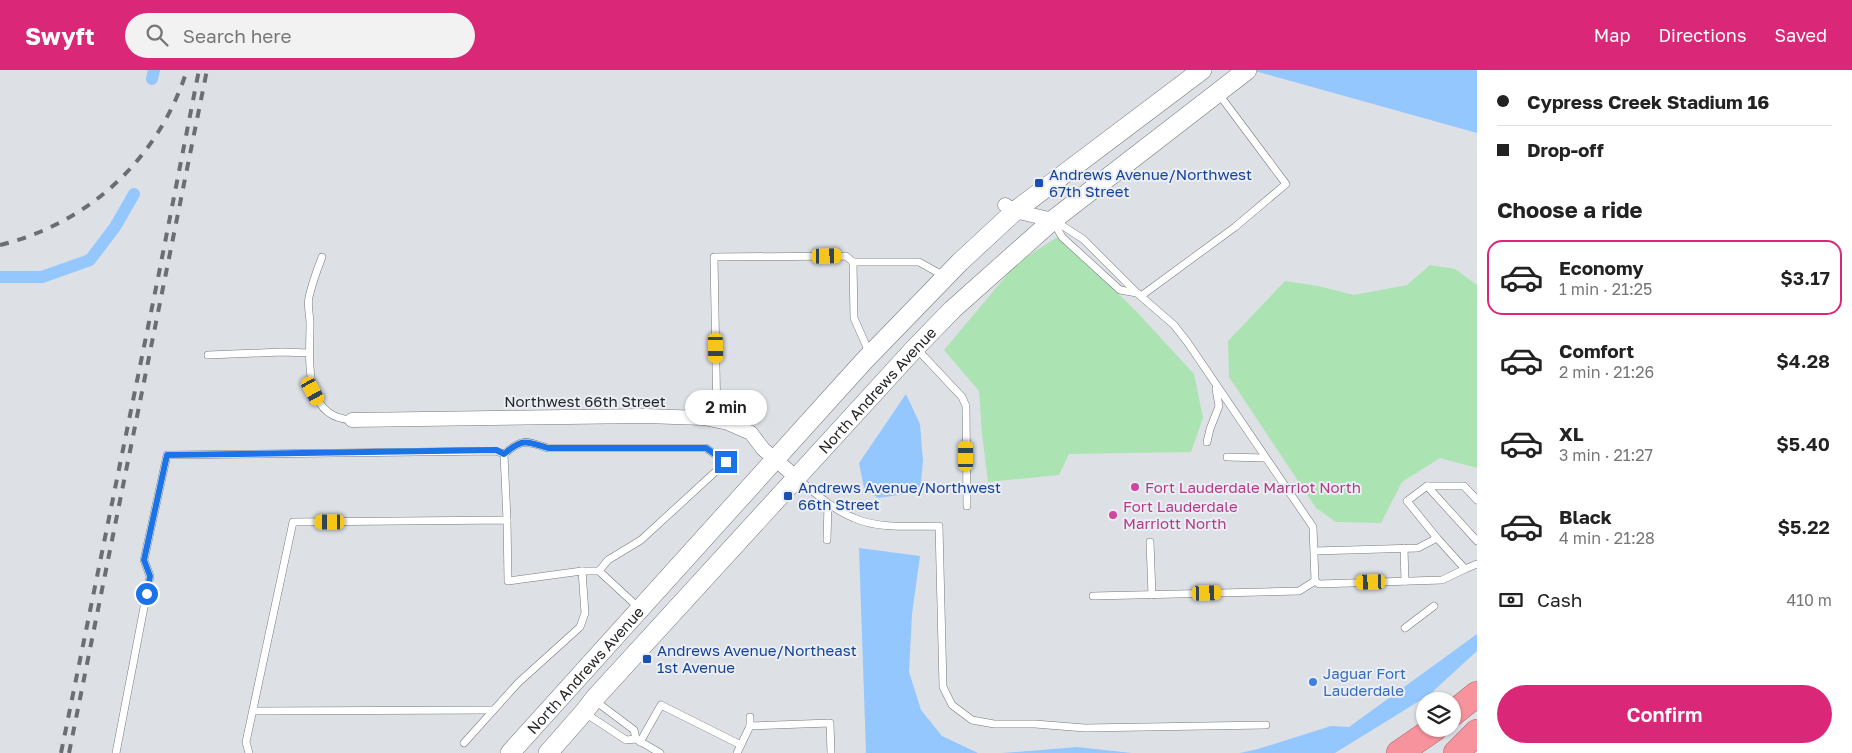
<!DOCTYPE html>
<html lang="en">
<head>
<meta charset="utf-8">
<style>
  :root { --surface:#fff; --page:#f2f2f2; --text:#222; --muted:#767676; --line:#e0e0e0; --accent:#db2777 }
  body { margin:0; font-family:"Golos Text",sans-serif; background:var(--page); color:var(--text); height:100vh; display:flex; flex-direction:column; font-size:19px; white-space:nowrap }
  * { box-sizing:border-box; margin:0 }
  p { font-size:16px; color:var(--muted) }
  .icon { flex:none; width:28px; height:28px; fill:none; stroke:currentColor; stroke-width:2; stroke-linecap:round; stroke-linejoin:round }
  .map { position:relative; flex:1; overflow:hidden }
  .details { display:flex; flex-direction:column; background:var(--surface); width:375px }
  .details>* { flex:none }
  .hud { display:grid; align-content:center; height:110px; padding:0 20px; background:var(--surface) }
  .controls { position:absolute; left:1416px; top:622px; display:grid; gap:10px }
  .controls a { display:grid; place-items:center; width:45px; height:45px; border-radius:50%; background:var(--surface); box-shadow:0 1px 4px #0004; font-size:25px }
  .end { position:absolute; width:22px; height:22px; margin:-11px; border:6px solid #1a73e8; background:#fff; box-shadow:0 0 0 2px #fff }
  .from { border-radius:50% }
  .bubble { position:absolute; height:35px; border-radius:18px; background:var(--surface); box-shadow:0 1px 4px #0004; font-size:16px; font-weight:600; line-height:35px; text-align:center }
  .car { position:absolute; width:15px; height:30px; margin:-15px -8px; border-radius:6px; box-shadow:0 0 4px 1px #0007; background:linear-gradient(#f5c518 24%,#345 0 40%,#f5c518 0 76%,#345 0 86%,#f5c518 0) }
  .hud b { display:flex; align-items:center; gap:18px; height:48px; font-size:19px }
  .hud b+b { border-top:1px solid var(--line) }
  .hud i { width:12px; height:12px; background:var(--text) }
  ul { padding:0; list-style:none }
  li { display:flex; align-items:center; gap:15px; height:75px; margin:0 10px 8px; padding:0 10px; border:2px solid transparent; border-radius:15px }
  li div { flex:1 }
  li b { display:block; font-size:19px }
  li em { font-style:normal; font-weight:600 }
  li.selected { border-color:var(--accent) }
  li>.icon { width:45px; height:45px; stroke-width:1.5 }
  h2 { padding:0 20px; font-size:22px; line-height:60px }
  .pay { display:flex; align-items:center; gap:12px; height:55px; padding:0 20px; font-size:19px }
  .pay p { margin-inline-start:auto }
  .primary-button { display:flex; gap:10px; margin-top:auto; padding:10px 20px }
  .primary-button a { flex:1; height:58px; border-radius:30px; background:var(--accent); color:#fff; font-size:20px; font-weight:600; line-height:58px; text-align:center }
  header { display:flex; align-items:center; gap:30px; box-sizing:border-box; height:70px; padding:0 25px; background:var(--accent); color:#fff }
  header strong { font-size:24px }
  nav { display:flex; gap:28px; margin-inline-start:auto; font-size:18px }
  .search { width:350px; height:45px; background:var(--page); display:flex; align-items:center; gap:12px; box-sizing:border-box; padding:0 18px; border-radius:28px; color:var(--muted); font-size:19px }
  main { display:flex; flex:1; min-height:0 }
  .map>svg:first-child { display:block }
</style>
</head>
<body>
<header>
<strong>Swyft</strong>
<div class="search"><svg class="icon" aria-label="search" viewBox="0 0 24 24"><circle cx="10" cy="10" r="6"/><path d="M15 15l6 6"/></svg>Search here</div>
<nav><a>Map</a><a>Directions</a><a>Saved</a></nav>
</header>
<main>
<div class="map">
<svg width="1477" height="683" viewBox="0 0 1477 683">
  <rect width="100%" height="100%" fill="#dde1e6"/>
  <!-- green -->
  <g fill="#abe3b3">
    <polygon points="1059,166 1136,241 1194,304 1203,348 1191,382 1069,384 1059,405 988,412 982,364 979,321 944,280 1017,193"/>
    <polygon points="1430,195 1455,199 1477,215 1477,398 1440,388 1402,412 1381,453 1336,452 1316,438 1229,307 1228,271 1285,211 1318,216 1354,225 1407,215"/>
  </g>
  <!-- water -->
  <g fill="#95c7ff">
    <polygon points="1251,0 1477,0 1477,63"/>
    <polygon points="906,324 920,354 923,391 920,422 878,428 864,418 859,393"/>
    <polygon points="859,478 920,486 912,544 909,602 921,640 942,666 978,683 866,683"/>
    <polygon points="1477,564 1477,581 1429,625 1335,683 1240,683 1258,679 1331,656 1349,657"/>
    <polygon points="1077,677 1132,683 1002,683"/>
  </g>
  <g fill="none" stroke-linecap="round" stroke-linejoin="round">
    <!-- canal -->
    <g stroke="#95c7ff" stroke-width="12">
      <polyline points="152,9 154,0"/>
      <polyline points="0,207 42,207 90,190 115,157 134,124"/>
    </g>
    <defs>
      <g id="service">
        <polyline points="1053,151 1062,167 1120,220 1137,223"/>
        <polyline points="1055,151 1083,169 1137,223 1174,255 1188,273 1313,457 1315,511 1319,514 1442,510 1465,499 1437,468 1418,478 1314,481"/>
        <path d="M322,187C317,200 312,214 309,227C307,236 310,245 310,254C310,288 302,348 352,350"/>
        <polyline points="1141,226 1235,157 1286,114 1218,23"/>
        <polyline points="916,278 962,327 966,336 967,436"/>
        <polyline points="869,282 854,248 853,192 919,192 944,206"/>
        <polyline points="208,285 282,282 309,283"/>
        <polyline points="717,351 714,187 846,186 853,192"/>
        <polyline points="1207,372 1210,359 1219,336 1216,319"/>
        <path d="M504,384C523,368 526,371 548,378H706L726,392L641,470L608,490L599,501"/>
        <polyline points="1227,387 1265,388"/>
        <path d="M797,408C815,423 832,439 854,448C877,459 914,456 939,456L943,617L952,635L972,650L994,654H1035L1085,658L1266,655"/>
        <polyline points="1427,416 1477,471"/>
        <polyline points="1437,468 1407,431 1427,416 1464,416 1477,430"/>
        <polyline points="827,470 828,434"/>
        <polyline points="1150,472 1152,525"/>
        <polyline points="1404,478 1405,511"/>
        <polyline points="1465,499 1477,494"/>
        <polyline points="1093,526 1299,521 1315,511"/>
        <polyline points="1405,558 1434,536"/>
        <polyline points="594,630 634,660 636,669"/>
        <polyline points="253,641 493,640"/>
        <polyline points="585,643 626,670 636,669 660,683"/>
        <polyline points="750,647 750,656"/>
        <polyline points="640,672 661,635 741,675"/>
        <polyline points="464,673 518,613 580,557 585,543 582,501"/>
        <polyline points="116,683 150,506 144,490 167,385 496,381 504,384 507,450"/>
        <polyline points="249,683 246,672 293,452 507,450 508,511 582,501 599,501 639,538"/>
        <polyline points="737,683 750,656 830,653 831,683"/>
      </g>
      <g id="minor">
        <polyline points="1005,135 1015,141 1053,150"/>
        <polyline points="352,350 645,346 704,348 728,353 751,363 763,379 797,408"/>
      </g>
      <g id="secondary">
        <path id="s1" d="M510,683L864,291L960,192L1015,141L1202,0"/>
        <path id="s2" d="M548,683L584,642L594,629L915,278L953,239L1053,150L1247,0"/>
      </g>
      <g id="motorway">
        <polyline points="1452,644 1477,624"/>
        <polyline points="1399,683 1434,659"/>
        <polyline points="1456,683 1477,662"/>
      </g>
    </defs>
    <!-- service casing -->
    <use href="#service" stroke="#75787d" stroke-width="8"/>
    <!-- minor casing -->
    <use href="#minor" stroke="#75787d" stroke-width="15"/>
    <!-- secondary casing -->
    <use href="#secondary" stroke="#75787d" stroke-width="20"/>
    <!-- motorway casing -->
    <use href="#motorway" stroke="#ad6d74" stroke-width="26"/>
    <!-- service -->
    <use href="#service" stroke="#fff" stroke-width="7"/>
    <!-- minor -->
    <use href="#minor" stroke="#fff" stroke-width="14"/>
    <!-- secondary -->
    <use href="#secondary" stroke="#fff" stroke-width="19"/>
    <!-- motorway -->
    <use href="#motorway" stroke="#f6939d" stroke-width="25"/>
    <!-- rail -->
    <g stroke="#6c6e72" stroke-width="4" stroke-dasharray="9 9" stroke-linecap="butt">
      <path d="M0,175C90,153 159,88 187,0"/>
      <polyline points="61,683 158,208 199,0"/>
      <polyline points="69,683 207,0"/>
    </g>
  </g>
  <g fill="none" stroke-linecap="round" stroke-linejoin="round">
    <!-- route -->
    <path stroke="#1a73e8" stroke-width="6" d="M147,524L150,506L144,490L167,385L496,380L504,384C523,368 526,371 548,378H706L726,392"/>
  </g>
  <!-- markers -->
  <g fill="#1a4fb4" stroke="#ebeef4" stroke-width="2">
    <rect x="1034" y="108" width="10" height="10" rx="2.5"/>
    <rect x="783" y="421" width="10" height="10" rx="2.5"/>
    <rect x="642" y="584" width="10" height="10" rx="2.5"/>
  </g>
  <g fill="#d1479c" stroke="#ebeef4" stroke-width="2">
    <circle cx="1135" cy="417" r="5"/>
    <circle cx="1113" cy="445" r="5"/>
  </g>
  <circle fill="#3f7fe0" stroke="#ebeef4" stroke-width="2" cx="1313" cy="612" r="5"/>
  <g text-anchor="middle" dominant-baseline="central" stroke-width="4" stroke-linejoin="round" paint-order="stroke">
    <!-- transit labels -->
    <g font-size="15" fill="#164399" stroke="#ebeef4" text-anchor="start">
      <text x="1049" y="104">Andrews Avenue/Northwest<tspan x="1049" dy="17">67th Street</tspan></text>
      <text x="798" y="417">Andrews Avenue/Northwest<tspan x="798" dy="17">66th Street</tspan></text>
      <text x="657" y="580">Andrews Avenue/Northeast<tspan x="657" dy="17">1st Avenue</tspan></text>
    </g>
    <!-- street labels -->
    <g font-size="15" fill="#252628" stroke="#ebeef4">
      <text stroke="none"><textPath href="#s2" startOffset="490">North Andrews Avenue</textPath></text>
      <text x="585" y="331">Northwest 66th Street</text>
      <text stroke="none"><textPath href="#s1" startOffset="112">North Andrews Avenue</textPath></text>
    </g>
    <!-- hotel labels -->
    <g font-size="15" fill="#b23c85" stroke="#ebeef4" text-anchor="start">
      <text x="1145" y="417">Fort Lauderdale Marriot North</text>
      <text x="1123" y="436">Fort Lauderdale<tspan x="1123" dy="17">Marriott North</tspan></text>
    </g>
    <!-- shop labels -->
    <g font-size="15" fill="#366cbe" stroke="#ebeef4" text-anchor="start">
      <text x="1323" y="603">Jaguar Fort<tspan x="1323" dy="17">Lauderdale</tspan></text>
    </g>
  </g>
</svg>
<div class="controls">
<a><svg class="icon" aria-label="layers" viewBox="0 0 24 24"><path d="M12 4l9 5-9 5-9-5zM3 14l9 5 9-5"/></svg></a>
</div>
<i class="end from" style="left:147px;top:524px"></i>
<i class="end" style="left:726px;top:392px"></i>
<div class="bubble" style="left:685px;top:320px;width:82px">2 min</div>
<i class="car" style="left:827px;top:186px;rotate:89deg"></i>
<i class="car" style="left:716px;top:278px;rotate:179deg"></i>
<i class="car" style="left:313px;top:321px;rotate:151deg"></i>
<i class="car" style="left:966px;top:386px;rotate:0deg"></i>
<i class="car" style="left:330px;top:452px;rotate:270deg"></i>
<i class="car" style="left:1371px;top:512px;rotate:268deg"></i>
<i class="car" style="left:1207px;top:523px;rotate:88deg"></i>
</div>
<section class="details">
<div class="hud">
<b><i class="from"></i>Cypress Creek Stadium 16</b>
<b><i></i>Drop-off</b>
</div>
<h2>Choose a ride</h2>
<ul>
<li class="selected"><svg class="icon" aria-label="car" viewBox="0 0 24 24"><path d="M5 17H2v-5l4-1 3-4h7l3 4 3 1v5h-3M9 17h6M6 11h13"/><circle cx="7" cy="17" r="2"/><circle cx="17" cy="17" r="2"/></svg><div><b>Economy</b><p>1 min · 21:25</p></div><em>$3.17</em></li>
<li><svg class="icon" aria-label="car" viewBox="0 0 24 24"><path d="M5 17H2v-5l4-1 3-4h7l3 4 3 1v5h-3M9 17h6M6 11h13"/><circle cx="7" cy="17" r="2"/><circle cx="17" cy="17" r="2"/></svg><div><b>Comfort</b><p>2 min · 21:26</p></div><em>$4.28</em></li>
<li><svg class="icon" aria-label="car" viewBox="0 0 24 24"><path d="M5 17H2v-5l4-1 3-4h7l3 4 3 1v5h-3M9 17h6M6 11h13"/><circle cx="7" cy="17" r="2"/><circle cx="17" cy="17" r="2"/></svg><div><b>XL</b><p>3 min · 21:27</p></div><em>$5.40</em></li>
<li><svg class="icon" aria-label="car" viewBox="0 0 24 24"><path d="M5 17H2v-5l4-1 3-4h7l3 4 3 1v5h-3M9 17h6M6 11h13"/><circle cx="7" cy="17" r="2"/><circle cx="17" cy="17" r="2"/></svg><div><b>Black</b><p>4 min · 21:28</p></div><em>$5.22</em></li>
</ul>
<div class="pay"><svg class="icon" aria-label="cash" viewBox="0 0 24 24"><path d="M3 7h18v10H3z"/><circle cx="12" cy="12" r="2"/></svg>Cash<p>410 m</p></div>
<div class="primary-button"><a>Confirm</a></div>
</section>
</main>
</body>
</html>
